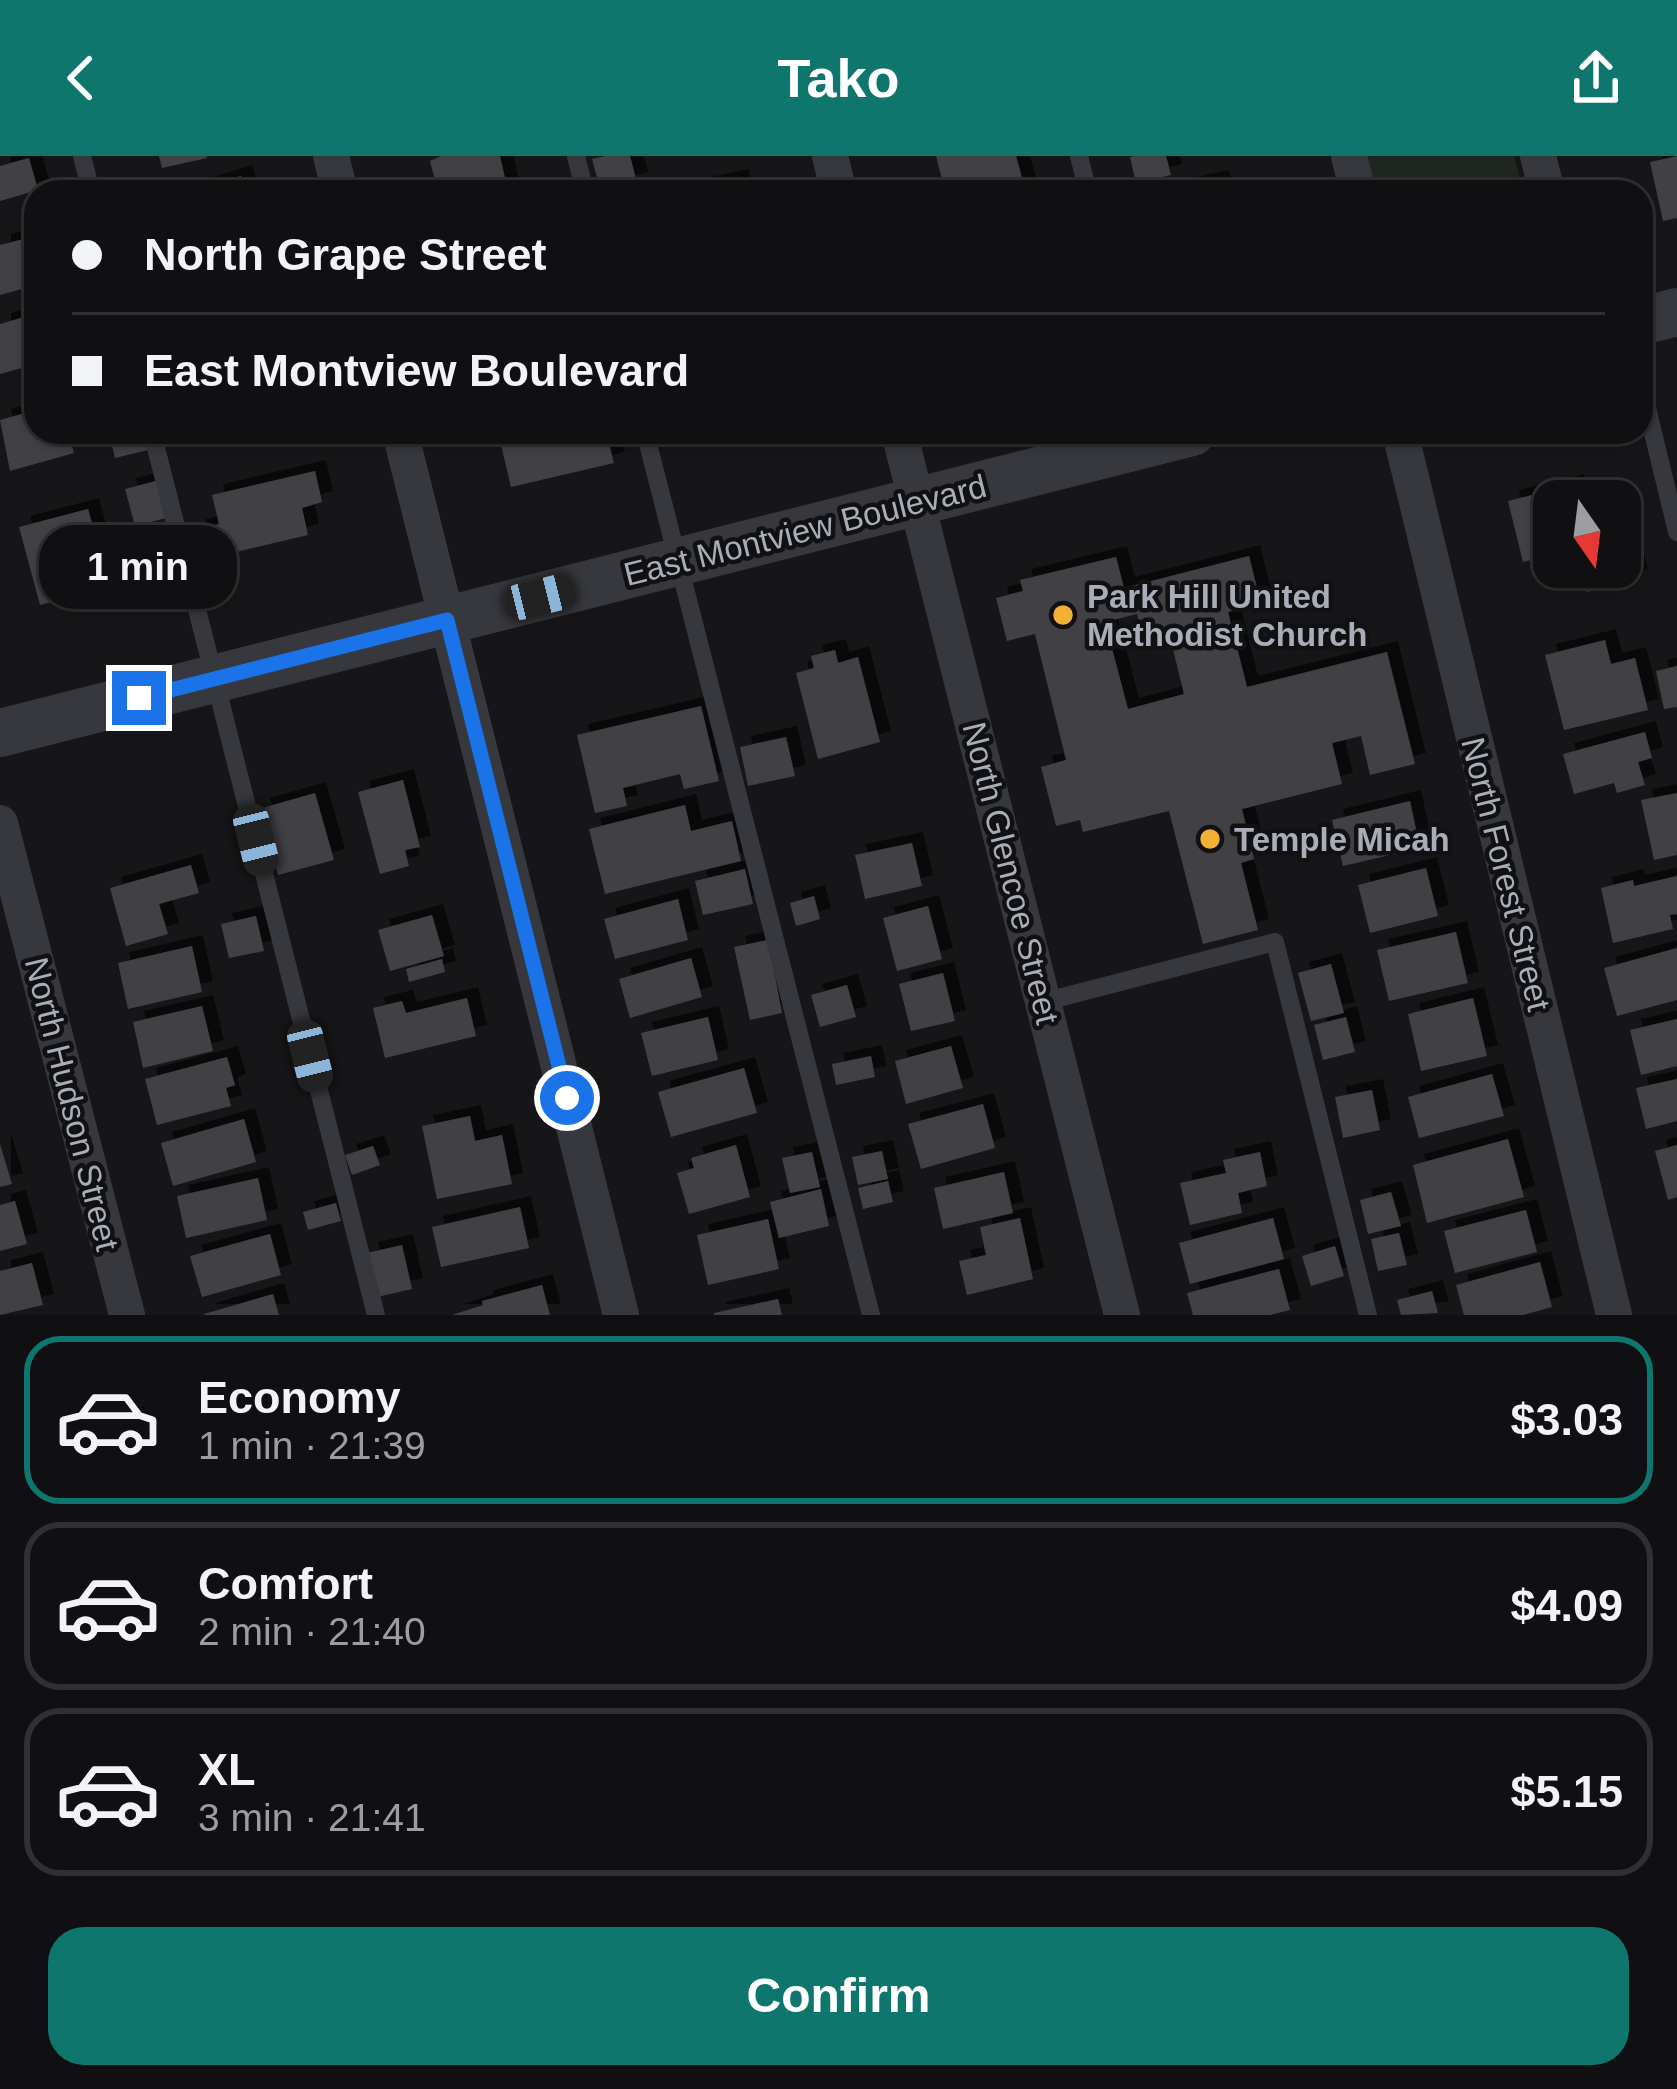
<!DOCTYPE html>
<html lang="en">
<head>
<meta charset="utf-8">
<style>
  :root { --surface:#101012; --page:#19191b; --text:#f1f3f6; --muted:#9c9d9f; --line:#303032; --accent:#0f766e }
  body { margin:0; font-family:Arial,sans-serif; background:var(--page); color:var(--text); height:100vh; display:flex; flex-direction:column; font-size:45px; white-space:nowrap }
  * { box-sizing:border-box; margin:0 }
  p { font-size:39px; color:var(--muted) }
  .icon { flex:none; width:66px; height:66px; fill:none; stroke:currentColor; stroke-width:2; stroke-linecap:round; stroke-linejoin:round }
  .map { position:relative; height:1159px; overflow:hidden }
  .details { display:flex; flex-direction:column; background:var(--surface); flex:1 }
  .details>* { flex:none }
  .guide { position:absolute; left:24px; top:24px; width:1629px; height:264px; border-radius:36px; box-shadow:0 3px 9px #0004,0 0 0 3px var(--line); display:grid; align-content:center; height:264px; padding:0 48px; background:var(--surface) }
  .needle { width:78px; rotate:166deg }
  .controls { position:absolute; left:1533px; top:324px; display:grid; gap:24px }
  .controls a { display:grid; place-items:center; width:108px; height:108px; border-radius:24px; background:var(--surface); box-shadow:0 3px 9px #0004,0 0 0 3px var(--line); font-size:60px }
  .end { position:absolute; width:54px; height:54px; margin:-27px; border:15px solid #1a73e8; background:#fff; box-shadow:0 0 0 6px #fff }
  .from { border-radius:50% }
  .bubble { position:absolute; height:84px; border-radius:36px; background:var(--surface); box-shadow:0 3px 9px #0004,0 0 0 3px var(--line); font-size:39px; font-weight:800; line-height:84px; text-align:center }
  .car { position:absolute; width:36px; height:72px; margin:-36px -18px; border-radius:15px; box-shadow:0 0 9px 3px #0007; background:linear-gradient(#222 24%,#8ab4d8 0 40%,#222 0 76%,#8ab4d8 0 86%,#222 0) }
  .guide b { display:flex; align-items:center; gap:42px; height:114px; font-size:45px }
  .guide b+b { border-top:3px solid var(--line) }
  .guide i { width:30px; height:30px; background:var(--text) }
  ul { padding:21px 0 0; list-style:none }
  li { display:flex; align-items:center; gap:36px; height:168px; margin:0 24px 18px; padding:0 24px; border:6px solid var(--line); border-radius:36px }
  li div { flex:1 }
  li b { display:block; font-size:45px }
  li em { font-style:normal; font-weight:800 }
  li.current { border-color:var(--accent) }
  li>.icon { width:108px; height:108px; stroke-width:1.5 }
  .primary-button { display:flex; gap:24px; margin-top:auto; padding:24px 48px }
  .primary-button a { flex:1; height:138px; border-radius:36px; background:var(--accent); color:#fff; font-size:48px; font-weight:800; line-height:138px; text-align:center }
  header { display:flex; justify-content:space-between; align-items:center; height:156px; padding:0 48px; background:var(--accent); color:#fff; font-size:54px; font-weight:800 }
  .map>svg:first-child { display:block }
</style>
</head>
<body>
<header><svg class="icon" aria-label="back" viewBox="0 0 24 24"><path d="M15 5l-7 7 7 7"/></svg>Tako<svg class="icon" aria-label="share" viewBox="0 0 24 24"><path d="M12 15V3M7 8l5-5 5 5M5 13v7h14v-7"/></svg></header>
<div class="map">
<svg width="1677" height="1159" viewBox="0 0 1677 1159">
  <defs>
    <filter id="shadow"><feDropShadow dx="11" dy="-11" stdDeviation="0" flood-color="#0009"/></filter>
  </defs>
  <rect width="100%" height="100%" fill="#161618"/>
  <!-- green -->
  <polygon fill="#1e261f" points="1367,0 1514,0 1523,36 1376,36"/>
  <!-- building -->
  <g fill="#404145" fill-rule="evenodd" filter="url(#shadow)">
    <polygon points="159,0 207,0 207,2 162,12"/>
    <polygon points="441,0 500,0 508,36 438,36 430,5"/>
    <polygon points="605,0 630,0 637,27 601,36 592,3"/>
    <polygon points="936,0 1016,0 1026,36 954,36 950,22 942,23"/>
    <polygon points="1133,0 1166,0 1171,19 1136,27 1130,1"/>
    <polygon points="1677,0 1677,62 1663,65 1650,6"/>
    <polygon points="29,2 38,34 0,45 0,10"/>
    <polygon points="241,20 246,36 192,36 192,35"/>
    <polygon points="737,24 740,36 691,36 691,34"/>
    <polygon points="1218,25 1220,36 1176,36 1176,34"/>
    <polygon points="36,80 36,129 0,139 0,89"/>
    <polygon points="28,160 36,189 36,208 0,218 0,168"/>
    <polygon points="36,254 36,276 68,276 74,297 10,315 0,264"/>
    <polygon points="109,276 144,276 148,294 115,302"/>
    <polygon points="498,276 606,276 614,307 511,331"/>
    <polygon points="709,276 747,276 747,277 712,287"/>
    <polygon points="315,315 322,346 302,352 308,379 202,404 195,374 219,368 212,339"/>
    <polygon points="156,325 166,362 135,370 125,333"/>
    <polygon points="1573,329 1577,345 1554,345 1554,398 1523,406 1508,345"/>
    <polygon points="88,353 109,430 40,449 19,371"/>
    <polygon points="1620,361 1637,424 1586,436 1580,411 1620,411"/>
    <path d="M1249,400L1261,448L1228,456L1247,531L1387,496L1415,608L1370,619L1361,580L1332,587L1342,628L1242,653L1254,703L1241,707L1258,774L1203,788L1169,655L1083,676L1080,664L1056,670L1041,611L1066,604L1035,478L1007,485L996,442L1023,435L1020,424L1116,401L1124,432ZM1137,458L1142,479L1168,473L1184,538L1128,553L1105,466Z"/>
    <polygon points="1605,484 1611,508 1635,502 1648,554 1564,574 1545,499"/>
    <polygon points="835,494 838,507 858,501 880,586 818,603 796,517 814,512 811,500"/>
    <polygon points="1677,510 1677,551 1664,553 1656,515"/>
    <polygon points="701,550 719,625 684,633 680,618 623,632 627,650 595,657 577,579"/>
    <polygon points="1645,576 1652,602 1638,606 1645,629 1617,637 1614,627 1574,638 1563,598"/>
    <polygon points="786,581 795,620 748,630 740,591"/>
    <polygon points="403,624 420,691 405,694 409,710 380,718 358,636"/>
    <polygon points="315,637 334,704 278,719 259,653"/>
    <polygon points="1677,637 1677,699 1654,704 1641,644"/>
    <polygon points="1410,645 1420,692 1343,710 1332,664"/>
    <polygon points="685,649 691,675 732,665 741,705 605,738 589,673"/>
    <polygon points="912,687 922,730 865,743 855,699"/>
    <polygon points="191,709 199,737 159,748 168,778 126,790 110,732"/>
    <polygon points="1426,712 1438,760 1370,777 1358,729"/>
    <polygon points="745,713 753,748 703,759 695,725"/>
    <polygon points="1677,720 1677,758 1670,759 1673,773 1613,787 1601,732 1633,724 1634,730"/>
    <polygon points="814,740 820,763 796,770 790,747"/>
    <polygon points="678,743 688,784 615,803 604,763"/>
    <polygon points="928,750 942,803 897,815 883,762"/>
    <polygon points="432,759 444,800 390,815 378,774"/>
    <polygon points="256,760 264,795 229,802 221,768"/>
    <polygon points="1456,776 1468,827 1389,845 1377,794"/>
    <polygon points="768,784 782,857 750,864 734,791"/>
    <polygon points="192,790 202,836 128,853 118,807"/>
    <polygon points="1677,792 1677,844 1617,860 1604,812"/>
    <polygon points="691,802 702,841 630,862 619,823"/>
    <polygon points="442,803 445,816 409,826 406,813"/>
    <polygon points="1331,808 1344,857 1311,865 1298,817"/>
    <polygon points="943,817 955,865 911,875 899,828"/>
    <polygon points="847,829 856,861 820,871 811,839"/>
    <polygon points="467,842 476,880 385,902 373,852 402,845 406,857"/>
    <polygon points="1473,842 1487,900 1421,915 1408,858"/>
    <polygon points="202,850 213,895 143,912 133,866"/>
    <polygon points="708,861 718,904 652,920 641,877"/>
    <polygon points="1346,861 1355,896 1323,904 1314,869"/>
    <polygon points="1677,863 1677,910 1641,919 1630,874"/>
    <polygon points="951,890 963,932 906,948 895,905"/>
    <polygon points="871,900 875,921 836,929 832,908"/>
    <polygon points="227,901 235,929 226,932 231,950 157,969 145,923"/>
    <polygon points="744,912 757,957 671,981 658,936"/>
    <polygon points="1492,918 1504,960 1419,982 1408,941"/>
    <polygon points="1677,923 1677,965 1646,973 1636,932"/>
    <polygon points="1372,934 1380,974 1343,982 1335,941"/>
    <polygon points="983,948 995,992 921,1013 908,968"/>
    <polygon points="470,960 475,985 502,979 512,1028 437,1043 422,970"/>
    <polygon points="244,963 256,1006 173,1030 161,987"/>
    <polygon points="1508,983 1524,1041 1427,1067 1413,1009"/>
    <polygon points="0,988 12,1028 0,1031"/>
    <polygon points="736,989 750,1041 689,1058 677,1017 694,1012 691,1002"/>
    <polygon points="1677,989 1677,1041 1668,1044 1655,995"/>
    <polygon points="373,990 380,1009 352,1019 345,999"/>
    <polygon points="882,995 888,1023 858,1029 852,1001"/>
    <polygon points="812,996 820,1031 790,1037 782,1002"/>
    <polygon points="1260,996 1267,1030 1238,1037 1242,1057 1190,1069 1180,1027 1226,1017 1223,1004"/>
    <polygon points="1004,1016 1013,1057 943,1073 934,1032"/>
    <polygon points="258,1022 267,1064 186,1082 177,1040"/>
    <polygon points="888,1025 893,1046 863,1053 858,1032"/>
    <polygon points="821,1033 829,1070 779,1082 770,1046"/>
    <polygon points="1391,1036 1401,1070 1368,1078 1360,1044"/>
    <polygon points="15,1045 27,1088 0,1095 0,1049"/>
    <polygon points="336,1047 341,1065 308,1074 303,1056"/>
    <polygon points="520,1051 529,1092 441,1111 432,1071"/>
    <polygon points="1526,1054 1537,1096 1455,1117 1444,1075"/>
    <polygon points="1020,1062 1033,1123 967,1139 959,1105 986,1099 980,1071"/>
    <polygon points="1273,1062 1284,1103 1190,1128 1179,1087"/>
    <polygon points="768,1063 779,1113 708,1129 697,1079"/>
    <polygon points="1399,1077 1407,1109 1378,1115 1371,1083"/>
    <polygon points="270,1078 281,1119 202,1141 190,1100"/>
    <polygon points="402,1089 412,1133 377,1141 367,1097"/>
    <polygon points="1335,1090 1344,1120 1311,1130 1302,1100"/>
    <polygon points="1540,1106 1552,1151 1523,1159 1464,1159 1456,1129"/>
    <polygon points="32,1107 43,1149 0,1159 0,1115"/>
    <polygon points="1279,1113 1290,1154 1270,1159 1193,1159 1187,1137"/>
    <polygon points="542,1129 550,1159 452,1159 483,1149 482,1145"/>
    <polygon points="1432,1135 1438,1157 1401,1159 1397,1144"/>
    <polygon points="273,1138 279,1159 204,1159 204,1158"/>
    <polygon points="778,1143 782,1159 714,1159 714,1157"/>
  </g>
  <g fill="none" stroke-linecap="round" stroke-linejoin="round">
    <!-- service -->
    <g stroke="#37383d" stroke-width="18">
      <polyline points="82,0 91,36"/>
      <polyline points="576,0 585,36"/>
      <polyline points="1079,0 1088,36"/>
      <polyline points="1641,227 1677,376"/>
      <polyline points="152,276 376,1159"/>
      <polyline points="645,276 871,1159"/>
      <polyline points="1043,846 1275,786 1368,1159"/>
    </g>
    <!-- minor -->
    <g stroke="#37383d" stroke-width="36">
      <polyline points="331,0 340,36"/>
      <polyline points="830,0 839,36"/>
      <polyline points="1349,0 1358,36"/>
      <polyline points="1538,0 1547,36"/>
      <polyline points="400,276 621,1159"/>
      <polyline points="899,276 1122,1159"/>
      <polyline points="1400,276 1614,1159"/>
      <polyline points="0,667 127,1159"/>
    </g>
    <!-- tertiary -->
    <g stroke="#37383d" stroke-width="48">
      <polyline points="1641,165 1677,156"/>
      <polyline points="0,577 1192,276"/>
    </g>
  </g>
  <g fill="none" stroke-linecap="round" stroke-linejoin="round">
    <!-- route -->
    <polyline stroke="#1a73e8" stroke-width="15" points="139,542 447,464 567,942"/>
  </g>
  <!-- markers -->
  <g fill="#f2b134" stroke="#111113" stroke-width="4.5">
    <circle cx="1063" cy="459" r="12"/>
    <circle cx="1210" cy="683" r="12"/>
  </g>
  <g text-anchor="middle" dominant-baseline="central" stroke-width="9" stroke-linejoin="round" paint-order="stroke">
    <!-- street labels -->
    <g font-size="33" fill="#a8adb8" stroke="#111113">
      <text transform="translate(805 374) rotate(-14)">East Montview Boulevard</text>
      <text transform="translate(1011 717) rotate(76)">North Glencoe Street</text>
      <text transform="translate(1506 718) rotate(76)">North Forest Street</text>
      <text transform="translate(72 948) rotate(76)">North Hudson Street</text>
    </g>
    <!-- poi labels -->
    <g font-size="33" font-weight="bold" fill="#a8adb8" stroke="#111113" text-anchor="start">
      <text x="1087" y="440">Park Hill United<tspan x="1087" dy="38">Methodist Church</tspan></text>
      <text x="1234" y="683">Temple Micah</text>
    </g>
  </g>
</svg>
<div class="controls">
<a><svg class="needle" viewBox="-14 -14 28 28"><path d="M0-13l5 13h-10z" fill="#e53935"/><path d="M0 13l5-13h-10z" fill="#9c9d9f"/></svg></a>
</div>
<i class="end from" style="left:567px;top:942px"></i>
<i class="end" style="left:139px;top:542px"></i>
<div class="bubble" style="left:39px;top:369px;width:198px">1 min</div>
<i class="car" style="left:540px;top:441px;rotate:76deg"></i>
<i class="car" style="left:256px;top:684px;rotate:166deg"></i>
<i class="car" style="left:310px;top:900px;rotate:166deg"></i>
<div class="guide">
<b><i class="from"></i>North Grape Street</b>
<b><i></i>East Montview Boulevard</b>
</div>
</div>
<section class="details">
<ul>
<li class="current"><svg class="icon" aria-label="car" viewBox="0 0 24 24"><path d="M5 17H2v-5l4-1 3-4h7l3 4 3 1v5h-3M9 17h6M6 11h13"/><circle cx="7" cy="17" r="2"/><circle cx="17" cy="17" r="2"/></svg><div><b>Economy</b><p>1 min · 21:39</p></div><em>$3.03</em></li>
<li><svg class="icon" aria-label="car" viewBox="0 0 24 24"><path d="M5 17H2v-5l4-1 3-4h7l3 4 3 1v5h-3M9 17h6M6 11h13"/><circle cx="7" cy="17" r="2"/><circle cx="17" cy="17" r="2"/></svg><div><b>Comfort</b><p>2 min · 21:40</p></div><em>$4.09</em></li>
<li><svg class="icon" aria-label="car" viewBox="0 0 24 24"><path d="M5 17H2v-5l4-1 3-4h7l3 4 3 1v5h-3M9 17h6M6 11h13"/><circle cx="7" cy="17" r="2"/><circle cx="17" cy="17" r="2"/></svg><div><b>XL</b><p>3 min · 21:41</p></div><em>$5.15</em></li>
</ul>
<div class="primary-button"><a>Confirm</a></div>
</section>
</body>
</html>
